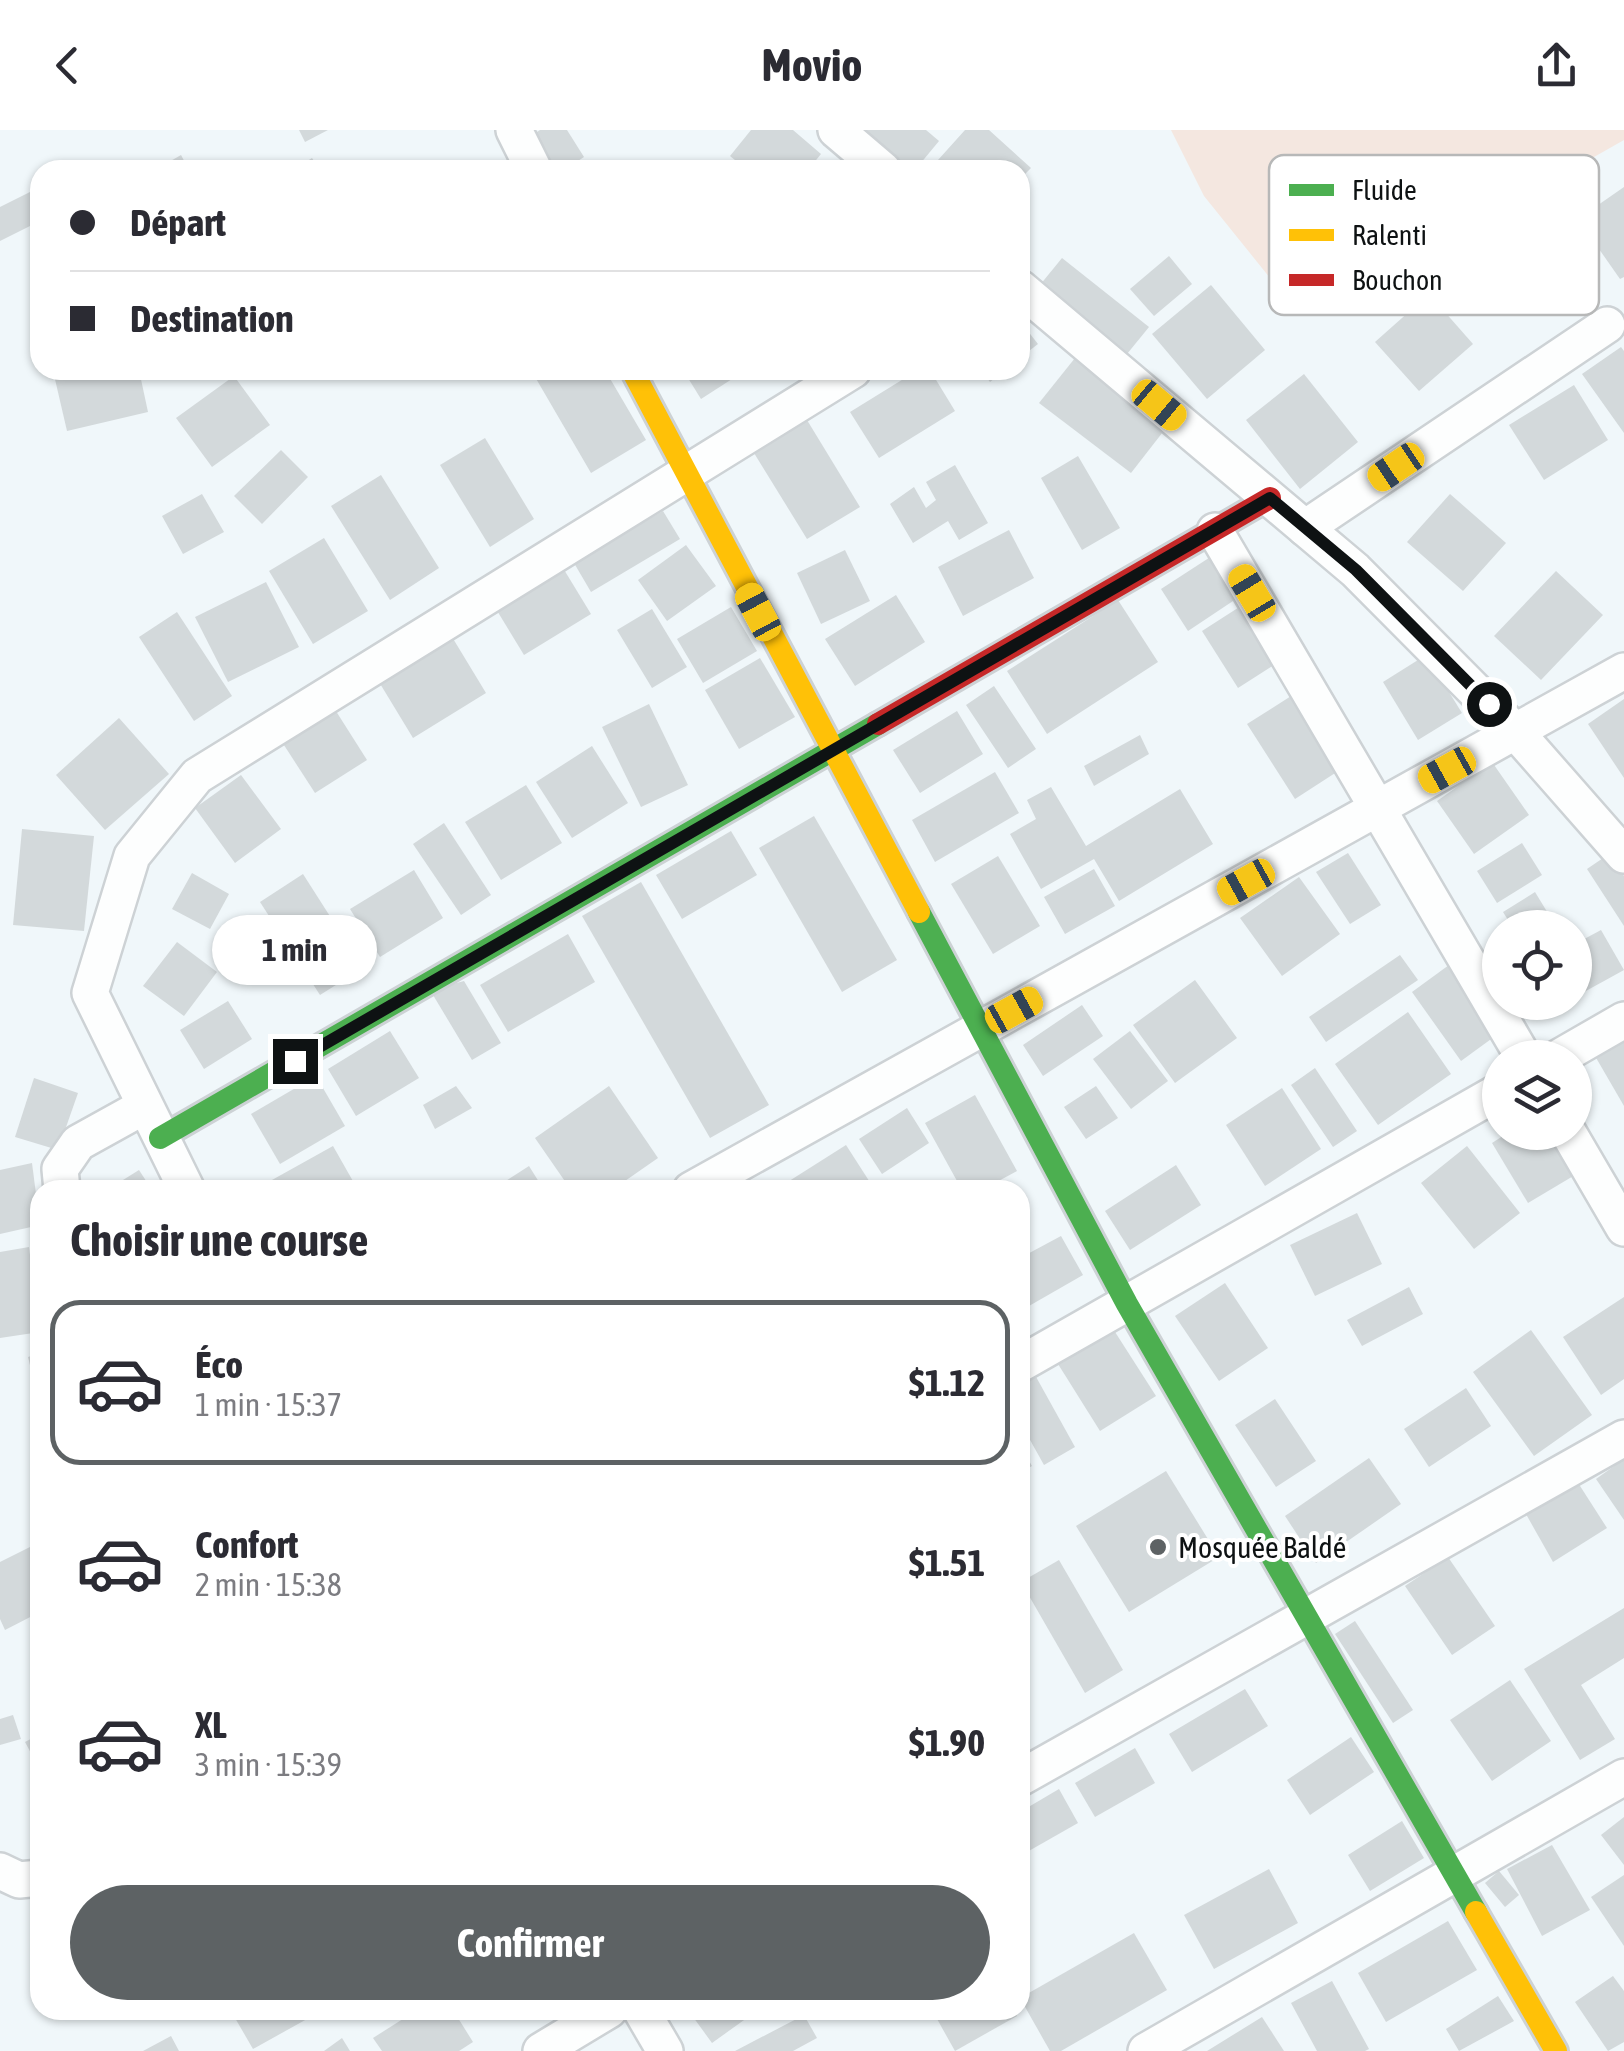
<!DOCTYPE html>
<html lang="fr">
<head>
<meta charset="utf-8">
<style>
  :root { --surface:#fff; --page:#f2f2f3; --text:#2b2b33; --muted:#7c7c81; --line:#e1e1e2; --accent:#5d6264 }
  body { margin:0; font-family:"Asap Condensed",sans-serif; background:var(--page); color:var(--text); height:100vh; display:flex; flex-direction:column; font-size:38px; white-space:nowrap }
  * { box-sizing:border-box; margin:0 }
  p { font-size:32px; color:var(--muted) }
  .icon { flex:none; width:55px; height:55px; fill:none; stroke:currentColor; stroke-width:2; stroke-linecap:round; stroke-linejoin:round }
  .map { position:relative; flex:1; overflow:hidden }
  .sheet { position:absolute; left:30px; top:1050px; width:1000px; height:840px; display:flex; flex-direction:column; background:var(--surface); border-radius:30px; box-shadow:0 2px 8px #0004 }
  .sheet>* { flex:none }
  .hud { position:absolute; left:30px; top:30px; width:1000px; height:220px; border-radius:30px; box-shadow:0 2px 8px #0004; display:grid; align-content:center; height:220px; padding:0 40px; background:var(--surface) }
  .buttons { position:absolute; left:1482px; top:780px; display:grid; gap:20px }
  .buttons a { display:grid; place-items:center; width:110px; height:110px; border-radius:50%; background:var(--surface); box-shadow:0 2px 8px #0004; font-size:50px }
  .end { position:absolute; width:45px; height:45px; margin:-22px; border:12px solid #0e1213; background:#fff; box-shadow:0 0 0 5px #fff }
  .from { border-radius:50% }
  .bubble { position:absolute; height:70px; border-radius:35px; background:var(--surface); box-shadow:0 2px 8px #0004; font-size:32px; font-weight:700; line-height:70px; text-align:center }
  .car { position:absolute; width:30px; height:60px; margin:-30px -15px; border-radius:12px; box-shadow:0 0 8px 2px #0007; background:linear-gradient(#f5c518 24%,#345 0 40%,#f5c518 0 76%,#345 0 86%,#f5c518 0) }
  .hud b { display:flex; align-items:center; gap:35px; height:95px; font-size:38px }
  .hud b+b { border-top:2px solid var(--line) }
  .hud i { width:25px; height:25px; background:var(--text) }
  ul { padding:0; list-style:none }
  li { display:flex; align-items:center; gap:30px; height:165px; margin:0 20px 15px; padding:0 20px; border:5px solid transparent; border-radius:30px }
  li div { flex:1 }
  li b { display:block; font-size:38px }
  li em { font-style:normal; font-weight:700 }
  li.on { border-color:var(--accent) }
  li>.icon { width:90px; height:90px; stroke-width:1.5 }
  h2 { padding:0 40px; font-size:45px; line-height:120px }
  .cta { display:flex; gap:20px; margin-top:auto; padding:20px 40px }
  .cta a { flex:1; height:115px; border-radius:60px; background:var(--accent); color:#fff; font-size:40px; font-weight:700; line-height:115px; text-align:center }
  header { display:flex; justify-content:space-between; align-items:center; height:130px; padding:0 40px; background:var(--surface); font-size:45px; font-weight:700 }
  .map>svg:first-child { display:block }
</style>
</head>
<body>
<header><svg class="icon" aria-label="back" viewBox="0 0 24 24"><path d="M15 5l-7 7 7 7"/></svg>Movio<svg class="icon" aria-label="share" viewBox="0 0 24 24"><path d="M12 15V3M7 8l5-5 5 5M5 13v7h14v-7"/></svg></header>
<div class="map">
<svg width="1624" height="1921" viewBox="0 0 1624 1921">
  <rect width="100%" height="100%" fill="#f0f7fa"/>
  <!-- green -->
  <polygon fill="#f4e7e0" points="1171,0 1624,0 1624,10 1485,89 1291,174 1204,66"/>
  <!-- building -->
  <g fill="#d3d9db">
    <polygon points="299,0 328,0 305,12"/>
    <polygon points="540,0 567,0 584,27 564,40 553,40 531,6"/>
    <polygon points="751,0 793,0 821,24 808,40 747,40 730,26"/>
    <polygon points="860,0 926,0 939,11 915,40 907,40"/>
    <polygon points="965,0 989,0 1031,38 1020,49 1020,40 929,40"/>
    <polygon points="181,25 189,40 155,40"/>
    <polygon points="312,28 320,40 293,40"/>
    <polygon points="1624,57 1624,147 1620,149 1578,89"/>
    <polygon points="38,58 40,91 0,111 0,77"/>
    <polygon points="1169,126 1192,154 1154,186 1130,159"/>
    <polygon points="1062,128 1149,197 1127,224 1040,155"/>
    <polygon points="1211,155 1265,220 1207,269 1152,204"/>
    <polygon points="1429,164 1473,214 1419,261 1375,212"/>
    <polygon points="1020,191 1038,214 1020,228"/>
    <polygon points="1621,217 1624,221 1624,303 1582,244"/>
    <polygon points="1075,228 1166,298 1131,343 1039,273"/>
    <polygon points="76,240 139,240 148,282 67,301 54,245"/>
    <polygon points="531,240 605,240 646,310 591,343"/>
    <polygon points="683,240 746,240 701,269"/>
    <polygon points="918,240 930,240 955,281 879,328 850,282"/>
    <polygon points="981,240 1005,240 990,252"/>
    <polygon points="1304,244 1358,312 1300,359 1246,290"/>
    <polygon points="234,246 270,295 212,337 176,288"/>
    <polygon points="1574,255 1608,310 1544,350 1509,295"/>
    <polygon points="807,290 860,377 807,409 754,323"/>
    <polygon points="485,308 534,389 490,417 440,335"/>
    <polygon points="281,320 308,347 262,394 234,366"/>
    <polygon points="1078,326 1120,398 1082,420 1041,348"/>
    <polygon points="955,335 988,393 959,410 948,391 913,413 890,374 914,357 926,378 936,370 926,352"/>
    <polygon points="381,345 439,438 390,470 331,376"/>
    <polygon points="202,364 224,402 183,424 162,386"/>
    <polygon points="1450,364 1506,413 1463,461 1407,412"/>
    <polygon points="663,381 680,409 591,462 574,433"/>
    <polygon points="1009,400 1034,448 963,486 938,437"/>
    <polygon points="324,408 368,481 313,514 269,441"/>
    <polygon points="686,415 716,456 667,491 638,450"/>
    <polygon points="845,420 870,471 821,494 797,443"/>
    <polygon points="1215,424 1242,465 1188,501 1161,459"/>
    <polygon points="563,438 591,484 524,525 496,479"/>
    <polygon points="1556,441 1603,485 1541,550 1494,506"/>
    <polygon points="266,452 299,517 228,552 195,487"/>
    <polygon points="896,465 925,512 855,556 825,509"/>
    <polygon points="1118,470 1158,532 1047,604 1007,541"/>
    <polygon points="1244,474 1280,531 1238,558 1202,501"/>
    <polygon points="731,477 757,521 703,553 677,509"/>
    <polygon points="652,479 687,537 652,558 617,500"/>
    <polygon points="177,482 232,566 194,591 139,507"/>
    <polygon points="449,502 486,563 413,608 376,547"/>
    <polygon points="1426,525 1462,583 1418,610 1383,552"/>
    <polygon points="760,528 795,587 739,619 705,560"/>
    <polygon points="994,556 1036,619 1008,638 966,575"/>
    <polygon points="1299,561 1346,636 1295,669 1247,594"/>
    <polygon points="1624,569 1624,648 1588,594"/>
    <polygon points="649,574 688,655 641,677 602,597"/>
    <polygon points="334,578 367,630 315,663 282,612"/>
    <polygon points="957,581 983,624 920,663 893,620"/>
    <polygon points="119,588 169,644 105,700 56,645"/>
    <polygon points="1140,605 1149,624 1094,656 1084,636"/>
    <polygon points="592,616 628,673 572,708 536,652"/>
    <polygon points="1492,632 1529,685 1474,724 1437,671"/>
    <polygon points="995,642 1019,683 935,732 912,690"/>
    <polygon points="241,645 281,699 235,733 195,678"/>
    <polygon points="526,655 562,713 501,750 465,692"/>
    <polygon points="1051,657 1086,716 1180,659 1213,714 1119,771 1094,729 1041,759 1010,704 1036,689 1027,670"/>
    <polygon points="814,686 897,830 842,862 759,718"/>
    <polygon points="444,693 491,765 461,785 413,714"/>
    <polygon points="22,699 94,706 84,801 13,795"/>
    <polygon points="731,701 757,745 682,789 656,745"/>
    <polygon points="1522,713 1542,745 1497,773 1477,741"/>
    <polygon points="1348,723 1381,775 1350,794 1316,742"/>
    <polygon points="1609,724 1624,746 1624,796 1587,739"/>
    <polygon points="998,726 1040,796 993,824 951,754"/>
    <polygon points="1094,739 1115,776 1065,804 1044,767"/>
    <polygon points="414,740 443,788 380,827 350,779"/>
    <polygon points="192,743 229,764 210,799 172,779"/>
    <polygon points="303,744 363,838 320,865 260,772"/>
    <polygon points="1299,747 1340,804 1282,846 1240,788"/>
    <polygon points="641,752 769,975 710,1008 582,786"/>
    <polygon points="1535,762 1557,798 1513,798 1503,782"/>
    <polygon points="1601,800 1624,840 1575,867 1575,814"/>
    <polygon points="568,804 595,852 508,902 480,855"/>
    <polygon points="177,812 217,842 184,886 143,856"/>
    <polygon points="1400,825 1418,850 1326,912 1309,887"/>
    <polygon points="1449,835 1498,904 1461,931 1412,862"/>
    <polygon points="1195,850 1237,908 1175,953 1133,895"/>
    <polygon points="464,851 501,913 472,930 430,860"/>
    <polygon points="228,871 252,909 204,939 180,900"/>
    <polygon points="1082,875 1103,906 1043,946 1023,915"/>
    <polygon points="1408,882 1451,944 1378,995 1335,934"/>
    <polygon points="390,901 419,948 356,986 328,939"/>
    <polygon points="1130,901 1168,951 1131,979 1093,929"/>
    <polygon points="1624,908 1624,976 1595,926"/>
    <polygon points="1315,938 1357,1001 1333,1017 1291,955"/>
    <polygon points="316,946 345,996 280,1034 251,984"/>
    <polygon points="34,948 78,963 58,1020 15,1007"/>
    <polygon points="456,956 472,978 435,999 423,975"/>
    <polygon points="609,956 658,1028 612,1060 571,1060 535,1008"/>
    <polygon points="1096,956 1118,988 1086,1009 1064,977"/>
    <polygon points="1282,958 1321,1019 1265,1056 1226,995"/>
    <polygon points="975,965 1017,1041 982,1060 962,1060 925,993"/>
    <polygon points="907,978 929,1013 882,1044 859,1009"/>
    <polygon points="1509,1002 1549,1002 1575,1045 1528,1073 1492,1013"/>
    <polygon points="846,1015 873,1057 869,1060 775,1060"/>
    <polygon points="333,1016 358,1060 254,1060"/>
    <polygon points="1467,1016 1520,1083 1474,1119 1421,1053"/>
    <polygon points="32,1033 40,1095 0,1104 0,1040"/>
    <polygon points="1176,1035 1201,1075 1130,1120 1105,1081"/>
    <polygon points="529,1036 544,1060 492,1060"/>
    <polygon points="139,1040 152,1060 107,1060"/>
    <polygon points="1357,1083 1382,1134 1315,1166 1290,1115"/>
    <polygon points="1061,1106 1083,1145 1029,1176 1020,1160 1020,1128"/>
    <polygon points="29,1117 40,1202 0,1208 0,1122"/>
    <polygon points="1225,1153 1268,1218 1219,1251 1175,1186"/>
    <polygon points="1409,1157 1423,1184 1362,1216 1347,1190"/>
    <polygon points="1624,1167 1624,1249 1601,1265 1563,1207"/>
    <polygon points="1108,1191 1156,1266 1100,1301 1053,1226"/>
    <polygon points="1531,1200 1592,1285 1534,1326 1473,1242"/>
    <polygon points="40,1223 40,1272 39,1272 28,1227"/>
    <polygon points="1035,1245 1075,1317 1044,1335 1020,1292 1020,1253"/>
    <polygon points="1466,1258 1491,1296 1429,1337 1404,1299"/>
    <polygon points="1275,1269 1316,1331 1276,1357 1235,1295"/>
    <polygon points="1020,1315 1032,1336 1020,1343"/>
    <polygon points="1369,1328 1401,1374 1316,1433 1285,1386"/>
    <polygon points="1624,1329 1624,1390 1596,1349"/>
    <polygon points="1166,1341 1219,1427 1129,1482 1076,1396"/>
    <polygon points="1573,1345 1607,1398 1553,1432 1522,1377"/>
    <polygon points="40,1412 40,1482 5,1500 0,1489 0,1432"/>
    <polygon points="1448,1427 1495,1496 1452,1525 1405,1456"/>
    <polygon points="1059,1430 1123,1540 1085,1563 1021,1452"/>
    <polygon points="1020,1472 1030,1488 1020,1495"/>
    <polygon points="1624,1478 1624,1528 1581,1555 1615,1609 1580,1630 1524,1539"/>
    <polygon points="1355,1491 1413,1580 1393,1593 1335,1504"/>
    <polygon points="1510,1550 1551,1611 1492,1651 1450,1590"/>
    <polygon points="1245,1559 1268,1596 1192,1642 1169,1604"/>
    <polygon points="13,1585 21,1609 0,1615 0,1589"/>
    <polygon points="40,1604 40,1640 25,1612"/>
    <polygon points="1351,1607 1374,1642 1310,1685 1287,1650"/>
    <polygon points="1135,1618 1155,1653 1095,1687 1075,1653"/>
    <polygon points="1059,1659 1078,1693 1020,1726 1020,1682"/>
    <polygon points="1624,1687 1624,1735 1601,1705"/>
    <polygon points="1402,1691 1424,1728 1370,1761 1348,1725"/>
    <polygon points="1552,1715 1590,1780 1542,1806 1507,1739"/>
    <polygon points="1269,1739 1298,1793 1214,1839 1184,1785"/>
    <polygon points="1499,1741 1519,1765 1505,1777 1485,1753"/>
    <polygon points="1624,1745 1624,1816 1591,1767"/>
    <polygon points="1448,1791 1477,1840 1386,1892 1358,1843"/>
    <polygon points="1134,1803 1167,1860 1061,1921 1050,1921 1020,1868"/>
    <polygon points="1613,1846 1624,1861 1624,1912 1608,1921 1575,1872"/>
    <polygon points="1332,1851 1369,1919 1365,1921 1317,1921 1291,1873"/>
    <polygon points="1498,1866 1514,1891 1459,1921 1446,1899"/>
    <polygon points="248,1880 314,1880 316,1884 253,1919 235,1888"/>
    <polygon points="417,1880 453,1880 473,1912 459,1921 382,1921 373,1908"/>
    <polygon points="688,1880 758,1880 712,1913"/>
    <polygon points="932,1880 1013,1880 1017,1886 955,1921"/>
    <polygon points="804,1885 817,1908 793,1921 735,1921"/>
    <polygon points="1262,1887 1284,1921 1207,1921"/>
    <polygon points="171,1906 179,1921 143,1921"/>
    <polygon points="342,1908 350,1921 324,1921"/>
  </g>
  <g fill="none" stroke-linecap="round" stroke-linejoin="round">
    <defs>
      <g id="street">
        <polyline points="514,0 534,40"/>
        <polyline points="836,0 883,40"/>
        <polyline points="1020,158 1355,440 1515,601 1624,725"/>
        <polyline points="1305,398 1607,195"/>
        <polyline points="1215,401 1524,928"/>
        <polyline points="1558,928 1624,890"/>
        <polyline points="1568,1002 1624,1098"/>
        <polyline points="62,1060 60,1039 78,1013 143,977"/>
        <polyline points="187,1060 90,863 132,726 197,646 853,240"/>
        <polyline points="691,1060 1624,541"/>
        <polyline points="1020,1234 1500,961"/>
        <polyline points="1020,1648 1624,1308"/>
        <polyline points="0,1741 19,1750 40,1748"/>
        <polyline points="641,1880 665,1921"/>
        <polyline points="541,1921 609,1880"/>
        <polyline points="1146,1921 1624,1647"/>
      </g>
      <g id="fast">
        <polyline points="919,782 1127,1174 1476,1782"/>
        <polyline points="160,1008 878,594"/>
      </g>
      <g id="slow">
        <polyline points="632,240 919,782"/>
        <polyline points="1476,1782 1556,1921"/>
      </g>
      <polyline id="jam" points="878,594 1270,368"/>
    </defs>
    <!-- street casing -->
    <use href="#street" stroke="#cdd2d5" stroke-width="40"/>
    <!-- fast casing -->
    <use href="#fast" stroke="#cdd2d5" stroke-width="28"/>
    <!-- slow casing -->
    <use href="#slow" stroke="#cdd2d5" stroke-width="28"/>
    <!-- jam casing -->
    <use href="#jam" stroke="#cdd2d5" stroke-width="28"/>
    <!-- street -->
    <use href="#street" stroke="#fdfefe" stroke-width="35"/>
    <!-- fast -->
    <use href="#fast" stroke="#4caf50" stroke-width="22"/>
    <!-- slow -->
    <use href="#slow" stroke="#ffc107" stroke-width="22"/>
    <!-- jam -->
    <use href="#jam" stroke="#c62828" stroke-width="22"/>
  </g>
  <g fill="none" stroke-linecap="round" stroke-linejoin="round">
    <!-- route -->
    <polyline stroke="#0e1213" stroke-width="12" points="295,931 1270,368 1356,440 1489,574"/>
  </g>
  <!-- markers -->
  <circle fill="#5d6264" stroke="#fff" stroke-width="4" cx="1158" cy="1417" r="10"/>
  <g text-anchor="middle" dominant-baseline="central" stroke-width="8" stroke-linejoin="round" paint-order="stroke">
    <!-- poi labels -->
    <g font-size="30" fill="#0e1213" stroke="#fff" text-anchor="start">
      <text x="1178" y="1417">Mosquée Baldé</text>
    </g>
  </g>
  <!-- legend -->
  <rect x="1269" y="25" width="330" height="160" rx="15" fill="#fff" stroke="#b7b8b8" stroke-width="2.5"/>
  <rect x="1289" y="54" width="45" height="12" fill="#4caf50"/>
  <rect x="1289" y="99" width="45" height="12" fill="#ffc107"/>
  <rect x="1289" y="144" width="45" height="12" fill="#c62828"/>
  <g font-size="28" fill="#0e1213">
    <text x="1352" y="70">Fluide</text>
    <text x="1352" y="115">Ralenti</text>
    <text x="1352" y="160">Bouchon</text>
  </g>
</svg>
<div class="buttons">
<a><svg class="icon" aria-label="locate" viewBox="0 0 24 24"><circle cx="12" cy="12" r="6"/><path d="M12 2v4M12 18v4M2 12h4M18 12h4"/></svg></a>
<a><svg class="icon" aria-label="layers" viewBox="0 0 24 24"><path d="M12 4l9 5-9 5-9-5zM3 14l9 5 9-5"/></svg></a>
</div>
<i class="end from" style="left:1489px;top:574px"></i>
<i class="end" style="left:295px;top:931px"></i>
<div class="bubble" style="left:212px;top:785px;width:165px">1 min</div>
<i class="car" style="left:1159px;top:275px;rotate:130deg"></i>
<i class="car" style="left:1396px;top:337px;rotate:236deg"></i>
<i class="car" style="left:1252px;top:463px;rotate:329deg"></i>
<i class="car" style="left:758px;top:482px;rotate:332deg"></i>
<i class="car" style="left:1447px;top:640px;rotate:241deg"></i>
<i class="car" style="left:1246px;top:752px;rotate:241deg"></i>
<i class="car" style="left:1014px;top:880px;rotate:61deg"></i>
<div class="hud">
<b><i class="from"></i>Départ</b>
<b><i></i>Destination</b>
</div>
<section class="sheet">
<h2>Choisir une course</h2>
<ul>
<li class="on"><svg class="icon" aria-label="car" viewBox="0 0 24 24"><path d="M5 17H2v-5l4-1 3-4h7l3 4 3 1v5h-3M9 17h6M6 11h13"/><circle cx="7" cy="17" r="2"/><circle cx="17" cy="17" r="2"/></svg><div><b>Éco</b><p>1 min · 15:37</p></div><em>$1.12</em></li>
<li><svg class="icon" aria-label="car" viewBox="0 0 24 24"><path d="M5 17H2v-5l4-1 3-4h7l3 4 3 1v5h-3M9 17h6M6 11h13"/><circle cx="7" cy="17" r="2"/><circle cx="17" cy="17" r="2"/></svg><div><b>Confort</b><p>2 min · 15:38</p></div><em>$1.51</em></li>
<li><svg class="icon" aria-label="car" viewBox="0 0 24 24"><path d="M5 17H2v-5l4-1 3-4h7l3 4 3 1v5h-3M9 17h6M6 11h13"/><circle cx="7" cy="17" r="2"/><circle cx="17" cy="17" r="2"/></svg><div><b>XL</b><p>3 min · 15:39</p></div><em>$1.90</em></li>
</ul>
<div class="cta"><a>Confirmer</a></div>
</section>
</div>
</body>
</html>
